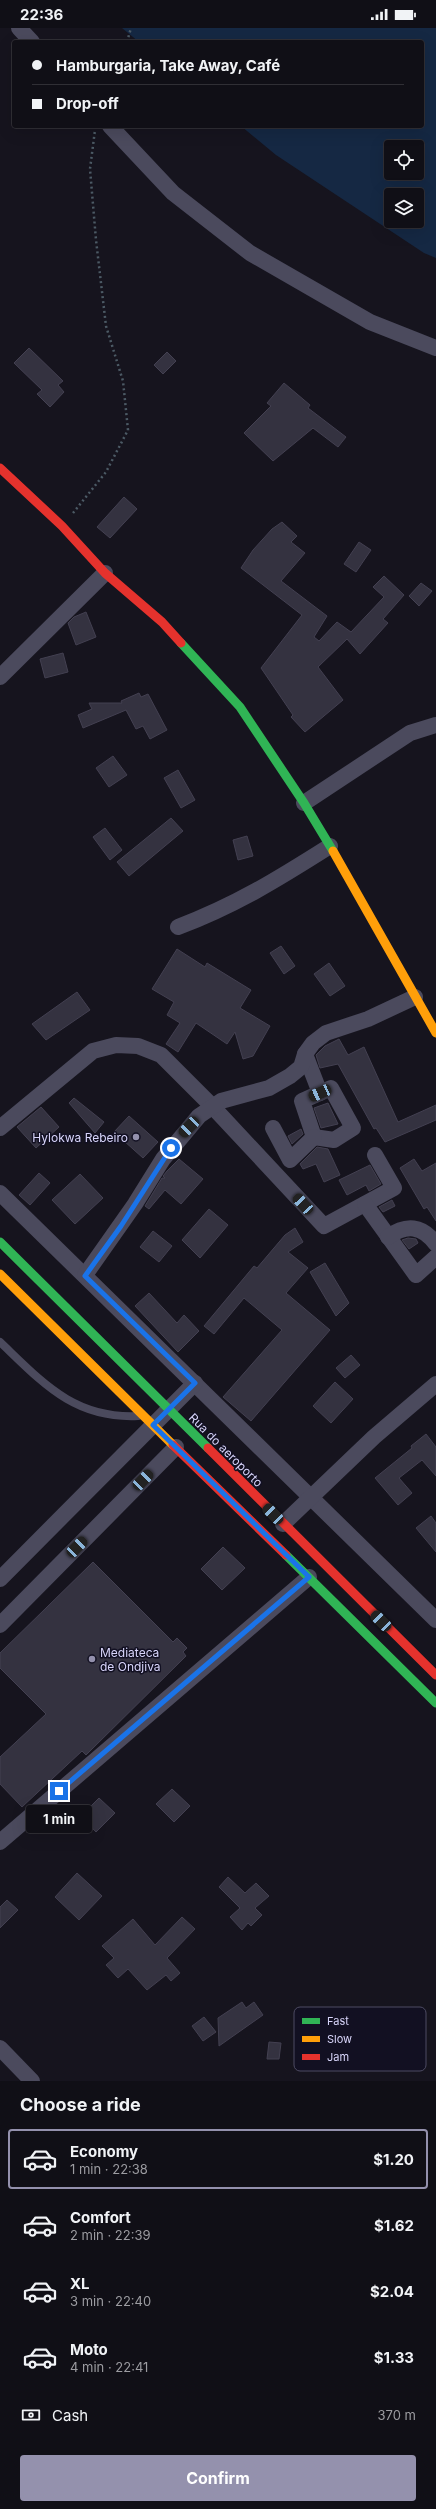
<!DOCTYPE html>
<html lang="en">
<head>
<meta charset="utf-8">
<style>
  :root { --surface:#100f16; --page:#1e1d23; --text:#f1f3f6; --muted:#9c9ca1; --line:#302f35; --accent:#9491ad }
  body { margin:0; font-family:Inter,sans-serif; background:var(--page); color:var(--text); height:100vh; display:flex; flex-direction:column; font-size:15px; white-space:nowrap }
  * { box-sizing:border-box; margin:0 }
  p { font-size:13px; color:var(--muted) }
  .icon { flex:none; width:22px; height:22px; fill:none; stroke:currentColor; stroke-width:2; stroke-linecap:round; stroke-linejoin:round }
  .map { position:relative; height:2053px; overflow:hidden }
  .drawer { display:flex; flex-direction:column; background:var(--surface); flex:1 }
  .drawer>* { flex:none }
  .guide { position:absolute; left:12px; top:12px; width:412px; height:88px; border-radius:4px; box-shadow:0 4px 16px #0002,0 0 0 1px var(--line); display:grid; align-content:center; height:88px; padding:0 20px; background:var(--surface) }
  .controls { position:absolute; left:384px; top:112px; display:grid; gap:8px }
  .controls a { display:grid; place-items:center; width:40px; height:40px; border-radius:4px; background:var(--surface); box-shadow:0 4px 16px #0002,0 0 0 1px var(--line); font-size:20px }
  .end { position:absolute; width:18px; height:18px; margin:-9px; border:5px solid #1a73e8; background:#fff; box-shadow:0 0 0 2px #fff }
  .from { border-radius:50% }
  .bubble { position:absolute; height:28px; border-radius:4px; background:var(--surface); box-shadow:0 4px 16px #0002,0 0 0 1px var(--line); font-size:13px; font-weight:700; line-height:28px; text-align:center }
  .car { position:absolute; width:12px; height:24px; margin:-12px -6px; border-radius:5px; box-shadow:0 0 3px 1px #0007; background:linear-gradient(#222 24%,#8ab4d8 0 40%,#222 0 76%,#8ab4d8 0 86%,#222 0) }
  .guide b { display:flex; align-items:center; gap:14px; height:38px; font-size:15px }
  .guide b+b { border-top:1px solid var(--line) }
  .guide i { width:10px; height:10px; background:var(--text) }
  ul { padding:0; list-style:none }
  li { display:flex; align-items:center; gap:12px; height:60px; margin:0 8px 6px; padding:0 12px; border:2px solid transparent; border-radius:4px }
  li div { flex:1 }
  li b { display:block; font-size:15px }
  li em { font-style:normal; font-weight:700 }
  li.current { border-color:var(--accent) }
  li>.icon { width:36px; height:36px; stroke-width:1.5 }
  h2 { padding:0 20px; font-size:18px; line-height:48px }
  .pay { display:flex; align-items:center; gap:10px; height:44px; padding:0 20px; font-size:15px }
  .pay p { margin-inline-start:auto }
  .primary-button { display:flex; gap:8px; margin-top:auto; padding:8px 20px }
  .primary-button a { flex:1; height:46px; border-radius:4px; background:var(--accent); color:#fff; font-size:16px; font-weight:700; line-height:46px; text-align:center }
  .status { display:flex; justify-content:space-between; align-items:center; height:28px; padding:0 20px; background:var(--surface); direction:ltr }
  .status svg { height:11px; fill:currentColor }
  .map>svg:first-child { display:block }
</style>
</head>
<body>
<div class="status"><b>22:36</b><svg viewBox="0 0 49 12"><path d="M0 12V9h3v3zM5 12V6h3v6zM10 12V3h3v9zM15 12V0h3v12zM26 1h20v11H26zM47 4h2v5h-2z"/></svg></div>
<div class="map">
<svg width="436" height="2053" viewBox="0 0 436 2053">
  <rect width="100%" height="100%" fill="#16141e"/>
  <!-- water -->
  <path fill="#152843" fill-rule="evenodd" d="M122,0H436V230L424,225L276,127L241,98H422V14H139ZM391,119H417V145H391ZM391,167H417V193H391Z"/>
  <!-- building -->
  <g fill="#343240" stroke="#434051">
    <polygon points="29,320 63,353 58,357 64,364 50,379 37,366 42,362 14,335"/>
    <polygon points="167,324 176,333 163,346 154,337"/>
    <polygon points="284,355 310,377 308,380 346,409 338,419 313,400 273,433 244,405 271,378 267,375"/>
    <polygon points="124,469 137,481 110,510 97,499"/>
    <polygon points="282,494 297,508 291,514 305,525 281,553 327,588 314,609 319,613 337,594 351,604 384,569 373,559 384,548 404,567 383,591 388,595 360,626 347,611 318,639 343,672 305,704 291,689 293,687 261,640 302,587 241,540 253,522 272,501"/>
    <polygon points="359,514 371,522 356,544 344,536"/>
    <polygon points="421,555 432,563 419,578 409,568"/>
    <polygon points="86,584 96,609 76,617 68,595 74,589"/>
    <polygon points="63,625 68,644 45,650 40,631"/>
    <polygon points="139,665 141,669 148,666 167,702 150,711 143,698 136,701 126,682 83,700 78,687 92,681 89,675 122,675 121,673"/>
    <polygon points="113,728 127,747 109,759 96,740"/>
    <polygon points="178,742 195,772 181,780 164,750"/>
    <polygon points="171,790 183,803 129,848 117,834"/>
    <polygon points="105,800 122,822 110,832 93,809"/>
    <polygon points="247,808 253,828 238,832 233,812"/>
    <polygon points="281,918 295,938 284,946 270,925"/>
    <polygon points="177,921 205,939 207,935 251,962 240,980 270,998 253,1028 243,1031 235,1004 227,1016 196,995 178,1024 166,1016 180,995 167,987 174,974 152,961"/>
    <polygon points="329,935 345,958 330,968 314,946"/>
    <polygon points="77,964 90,982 46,1012 32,996"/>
    <polygon points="339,1011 348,1027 364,1019 398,1094 436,1077 436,1092 385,1114 376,1100 374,1101 338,1036 320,1040 316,1027 325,1018"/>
    <polygon points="74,1070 104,1094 95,1105 69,1075"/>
    <polygon points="328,1075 338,1096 321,1100 314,1080"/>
    <polygon points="41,1079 59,1099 36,1120 17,1099"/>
    <polygon points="129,1088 158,1114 143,1130 114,1104"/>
    <polygon points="301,1101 303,1106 292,1116 288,1108"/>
    <polygon points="317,1119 328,1121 340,1147 324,1154 316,1136 303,1141 300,1136"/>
    <polygon points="179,1131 203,1151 181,1176 165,1162 149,1181 145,1178 162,1150 165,1150 163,1148 167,1143"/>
    <polygon points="414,1131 422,1143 436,1135 436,1193 427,1179 424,1181 400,1140"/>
    <polygon points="370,1137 381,1156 369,1163 366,1157 347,1167 339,1152"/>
    <polygon points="39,1145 50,1155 30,1177 19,1167"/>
    <polygon points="80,1146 103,1170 75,1196 52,1172"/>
    <polygon points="392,1172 395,1178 383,1184 379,1179"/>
    <polygon points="209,1181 228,1197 200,1230 182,1212"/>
    <polygon points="295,1200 303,1214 288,1224 308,1240 286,1265 330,1302 251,1393 223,1369 282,1302 244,1270 214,1306 204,1298 254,1238 257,1240 285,1207"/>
    <polygon points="153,1203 172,1218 159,1234 140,1219"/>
    <polygon points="408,1210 416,1211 418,1215 409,1221 402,1212"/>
    <polygon points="325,1235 349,1275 336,1288 310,1244"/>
    <polygon points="149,1265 177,1295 184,1287 199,1303 178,1324 135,1278"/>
    <polygon points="351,1327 360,1337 345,1350 336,1340"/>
    <polygon points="335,1354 353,1371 331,1395 313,1378"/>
    <polygon points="426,1406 436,1419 436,1448 422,1432 399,1450 412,1465 398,1477 375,1450 412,1420 411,1418"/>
    <polygon points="431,1488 436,1495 436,1524 416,1500"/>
    <polygon points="223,1519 245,1540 222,1562 201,1541"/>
    <polygon points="93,1534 173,1614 177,1610 187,1620 183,1624 186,1628 86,1727 82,1723 22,1779 0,1756 0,1729 46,1686 0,1640 0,1625"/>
    <polygon points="172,1761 190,1778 174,1794 156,1776"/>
    <polygon points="99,1770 115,1785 96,1804 81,1788"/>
    <polygon points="77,1845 102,1868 79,1892 55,1869"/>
    <polygon points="228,1849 245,1865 256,1855 269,1868 255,1880 262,1887 251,1898 248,1895 242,1902 230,1889 240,1880 219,1859"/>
    <polygon points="7,1872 18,1882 0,1900 0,1879"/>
    <polygon points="182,1889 195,1901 167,1930 180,1945 171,1953 166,1947 147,1962 128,1941 118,1950 106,1937 114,1930 102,1918 133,1891 155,1917"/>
    <polygon points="242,1974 246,1980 254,1974 263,1987 219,2018 218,1990"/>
    <polygon points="204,1989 216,2004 203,2013 192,1998"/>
    <polygon points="269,2014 281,2015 279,2031 267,2031"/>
  </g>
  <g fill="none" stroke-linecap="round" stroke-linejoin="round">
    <!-- path -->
    <g stroke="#4c5a65" stroke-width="2.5" stroke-dasharray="2 3" stroke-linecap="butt">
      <polyline points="127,14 131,0"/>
      <polyline points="73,485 106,444 128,402 123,353 106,298 96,212 90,141 95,102"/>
    </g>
    <!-- lane -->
    <path stroke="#4b4a5d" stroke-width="8" d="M0,1314C43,1355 74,1391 138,1388"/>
    <!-- street -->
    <g stroke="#4b4a5d" stroke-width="16">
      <polyline points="19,0 32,14"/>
      <polyline points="110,98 173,165 250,225 370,294 436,320"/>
      <polyline points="0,649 105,545"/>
      <polyline points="304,775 410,705 436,697"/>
      <path d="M178,899C236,877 278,851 330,818"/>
      <polyline points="305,1026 320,1065"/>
      <polygon points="331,1060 353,1100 334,1112 314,1109 302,1073"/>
      <polyline points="0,1100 93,1023 116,1017 138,1018 161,1027 212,1078 324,1198 394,1160 375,1127"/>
      <polyline points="273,1100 290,1132 314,1109"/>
      <polyline points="0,1165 436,1592"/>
      <polyline points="365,1176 416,1247 436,1229"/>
      <path d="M388,1209C406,1196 422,1197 436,1216"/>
      <polyline points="85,1247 135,1176 163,1131 199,1088 221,1073 269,1060 290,1048 301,1039 305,1026 313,1015 326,1005 368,991 415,969"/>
      <polyline points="283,1496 374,1409 436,1356"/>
      <polyline points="0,1551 195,1355"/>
      <polyline points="0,1597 176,1419"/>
      <polyline points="0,1814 309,1549"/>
      <polyline points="0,2020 32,2053"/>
    </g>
    <!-- fast -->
    <g stroke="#30b455" stroke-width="9">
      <polyline points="181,615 240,679 304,775 333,823"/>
      <polyline points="0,1214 208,1420"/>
      <polyline points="286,1527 436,1675"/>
    </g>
    <!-- slow -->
    <g stroke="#ff9f0a" stroke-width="9">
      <polyline points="333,823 436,1005"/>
      <polyline points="0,1246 173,1417"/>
    </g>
    <!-- jam -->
    <g stroke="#e5322d" stroke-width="9">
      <polyline points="0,440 62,498 105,545 162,594 181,615"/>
      <polyline points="173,1417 286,1527"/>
      <polyline points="208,1420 436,1647"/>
    </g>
  </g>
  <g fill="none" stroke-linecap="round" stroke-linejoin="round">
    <!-- route -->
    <polyline stroke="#1a73e8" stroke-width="5" points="59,1763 309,1549 153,1397 195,1355 85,1248 121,1198 171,1120"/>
  </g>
  <!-- markers -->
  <g fill="#9491ad" stroke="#121022" stroke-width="1.5">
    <circle cx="136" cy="1109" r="4"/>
    <circle cx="92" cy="1631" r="4"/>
  </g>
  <g text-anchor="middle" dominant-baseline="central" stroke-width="3" stroke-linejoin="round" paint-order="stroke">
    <!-- poi labels -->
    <g font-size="12" fill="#d8d5fa" stroke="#121022" text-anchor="end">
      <text x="128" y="1109">Hylokwa Rebeiro</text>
      <text x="100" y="1624" text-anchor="start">Mediateca<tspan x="100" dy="14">de Ondjiva</tspan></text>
    </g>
    <!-- street labels -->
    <g font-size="12" fill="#d8d5fa" stroke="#121022">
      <text transform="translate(226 1422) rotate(45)">Rua do aeroporto</text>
    </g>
  </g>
  <!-- legend -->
  <rect x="294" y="1979" width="132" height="64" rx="6" fill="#121022" stroke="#4d4b63" stroke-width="1"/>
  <rect x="302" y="1990" width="18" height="6" fill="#30b455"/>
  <rect x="302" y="2008" width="18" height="6" fill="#ff9f0a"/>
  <rect x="302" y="2026" width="18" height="6" fill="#e5322d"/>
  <g font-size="11" fill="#d8d5fa">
    <text x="327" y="1997">Fast</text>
    <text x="327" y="2015">Slow</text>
    <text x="327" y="2033">Jam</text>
  </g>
</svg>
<div class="controls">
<a><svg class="icon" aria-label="locate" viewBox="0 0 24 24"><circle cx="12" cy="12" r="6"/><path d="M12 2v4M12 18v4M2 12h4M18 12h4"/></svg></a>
<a><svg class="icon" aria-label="layers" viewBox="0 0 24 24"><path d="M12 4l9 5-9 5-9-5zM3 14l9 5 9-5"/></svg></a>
</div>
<i class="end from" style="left:171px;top:1120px"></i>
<i class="end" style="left:59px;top:1763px"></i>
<div class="bubble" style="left:26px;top:1777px;width:66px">1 min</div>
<i class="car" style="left:320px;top:1065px;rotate:246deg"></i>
<i class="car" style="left:189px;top:1099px;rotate:224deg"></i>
<i class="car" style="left:303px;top:1176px;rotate:317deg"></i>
<i class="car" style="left:143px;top:1452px;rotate:44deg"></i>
<i class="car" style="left:273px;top:1486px;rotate:315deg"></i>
<i class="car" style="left:77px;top:1519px;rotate:45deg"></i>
<i class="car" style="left:381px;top:1593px;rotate:315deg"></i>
<div class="guide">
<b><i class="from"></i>Hamburgaria, Take Away, Café</b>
<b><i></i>Drop-off</b>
</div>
</div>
<section class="drawer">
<h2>Choose a ride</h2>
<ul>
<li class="current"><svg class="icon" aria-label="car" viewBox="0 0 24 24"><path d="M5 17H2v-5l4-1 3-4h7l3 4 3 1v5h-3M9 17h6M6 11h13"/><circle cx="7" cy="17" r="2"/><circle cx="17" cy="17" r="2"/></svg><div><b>Economy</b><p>1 min · 22:38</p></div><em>$1.20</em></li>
<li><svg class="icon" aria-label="car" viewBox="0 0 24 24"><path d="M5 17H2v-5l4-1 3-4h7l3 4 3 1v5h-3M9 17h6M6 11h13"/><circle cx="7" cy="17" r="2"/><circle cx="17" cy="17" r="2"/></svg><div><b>Comfort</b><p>2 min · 22:39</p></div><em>$1.62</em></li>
<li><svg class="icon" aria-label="car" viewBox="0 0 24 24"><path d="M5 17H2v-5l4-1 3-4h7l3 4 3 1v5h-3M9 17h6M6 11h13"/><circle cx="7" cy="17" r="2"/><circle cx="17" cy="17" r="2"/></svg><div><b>XL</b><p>3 min · 22:40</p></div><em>$2.04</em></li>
<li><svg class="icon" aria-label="car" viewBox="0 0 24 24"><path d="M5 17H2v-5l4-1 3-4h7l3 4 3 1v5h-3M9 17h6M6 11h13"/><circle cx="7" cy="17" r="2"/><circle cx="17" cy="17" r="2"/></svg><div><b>Moto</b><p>4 min · 22:41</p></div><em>$1.33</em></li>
</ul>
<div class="pay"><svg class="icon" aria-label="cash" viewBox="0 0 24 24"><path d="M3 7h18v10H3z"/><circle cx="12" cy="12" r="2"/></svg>Cash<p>370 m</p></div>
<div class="primary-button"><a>Confirm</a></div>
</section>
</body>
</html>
